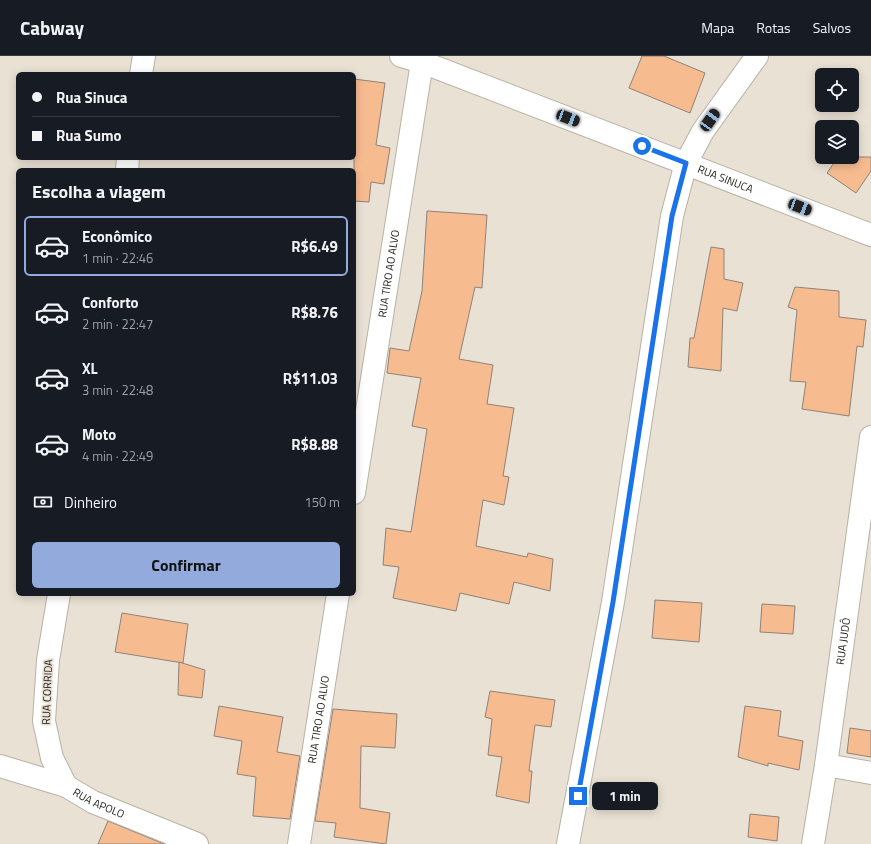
<!DOCTYPE html>
<html lang="pt">
<head>
<meta charset="utf-8">
<style>
  :root { --surface:#171b24; --page:#20242c; --text:#f1f3f6; --muted:#9ea1a6; --line:#363941; --accent:#92aadc }
  body { margin:0; font-family:"Titillium Web",sans-serif; background:var(--page); color:var(--text); height:100vh; display:flex; flex-direction:column; font-size:15px; white-space:nowrap }
  * { box-sizing:border-box; margin:0 }
  p { font-size:13px; color:var(--muted) }
  .icon { flex:none; width:22px; height:22px; fill:none; stroke:currentColor; stroke-width:2; stroke-linecap:round; stroke-linejoin:round }
  .map { position:relative; flex:1; overflow:hidden }
  .panel { position:absolute; left:16px; top:112px; width:340px; height:428px; display:flex; flex-direction:column; background:var(--surface); border-radius:6px; box-shadow:0 2px 10px #0003 }
  .panel>* { flex:none }
  .hud { position:absolute; left:16px; top:16px; width:340px; height:88px; border-radius:6px; box-shadow:0 2px 10px #0003; display:grid; align-content:center; height:88px; padding:0 16px; background:var(--surface) }
  .tools { position:absolute; left:815px; top:12px; display:grid; gap:8px }
  .tools a { display:grid; place-items:center; width:44px; height:44px; border-radius:6px; background:var(--surface); box-shadow:0 2px 10px #0003; font-size:20px }
  .end { position:absolute; width:18px; height:18px; margin:-9px; border:5px solid #1a73e8; background:#fff; box-shadow:0 0 0 2px #fff }
  .from { border-radius:50% }
  .bubble { position:absolute; height:28px; border-radius:6px; background:var(--surface); box-shadow:0 2px 10px #0003; font-size:13px; font-weight:700; line-height:28px; text-align:center }
  .car { position:absolute; width:12px; height:24px; margin:-12px -6px; border-radius:5px; box-shadow:0 0 3px 1px #0007; background:linear-gradient(#222 24%,#8ab4d8 0 40%,#222 0 76%,#8ab4d8 0 86%,#222 0) }
  .hud b { display:flex; align-items:center; gap:14px; height:38px; font-size:15px }
  .hud b+b { border-top:1px solid var(--line) }
  .hud i { width:10px; height:10px; background:var(--text) }
  ul { padding:0; list-style:none }
  li { display:flex; align-items:center; gap:12px; height:60px; margin:0 8px 6px; padding:0 8px; border:2px solid transparent; border-radius:6px }
  li div { flex:1 }
  li b { display:block; font-size:15px }
  li em { font-style:normal; font-weight:700 }
  li.active { border-color:var(--accent) }
  li>.icon { width:36px; height:36px; stroke-width:1.5 }
  h2 { padding:0 16px; font-size:18px; line-height:48px }
  .pay { display:flex; align-items:center; gap:10px; height:44px; padding:0 16px; font-size:15px }
  .pay p { margin-inline-start:auto }
  .cta { display:flex; gap:8px; margin-top:auto; padding:8px 16px }
  .cta a { flex:1; height:46px; border-radius:6px; background:var(--accent); color:#111; font-size:16px; font-weight:700; line-height:46px; text-align:center }
  header { display:flex; align-items:center; gap:24px; box-sizing:border-box; height:56px; padding:0 20px; background:var(--surface); border-bottom:1px solid var(--line) }
  header strong { font-size:19px }
  nav { display:flex; gap:22px; margin-inline-start:auto; font-size:14px }
  .map>svg:first-child { display:block }
</style>
</head>
<body>
<header>
<strong>Cabway</strong>
<nav><a>Mapa</a><a>Rotas</a><a>Salvos</a></nav>
</header>
<div class="map">
<svg width="871" height="788" viewBox="0 0 871 788">
  <rect width="100%" height="100%" fill="#e9e2d4"/>
  <!-- building -->
  <g fill="#f7bb90" stroke="#8f827a">
    <polygon points="642,0 664,0 705,17 690,57 629,32"/>
    <polygon points="354,23 385,27 376,89 390,92 384,128 371,126 369,146 354,145"/>
    <polygon points="838,101 871,101 871,115 856,137 827,117"/>
    <polygon points="427,155 487,159 482,232 475,231 459,303 493,309 487,348 514,352 503,420 509,421 504,449 483,444 476,490 527,501 528,497 553,503 550,535 514,526 509,548 460,537 456,555 393,542 399,511 383,509 386,472 411,476 427,373 412,370 421,322 387,317 390,292 409,295 422,235"/>
    <polygon points="711,191 724,193 724,223 743,227 737,255 723,252 721,315 688,311 690,282 694,282"/>
    <polygon points="795,231 839,235 839,261 866,264 863,291 857,290 849,360 802,353 806,326 790,325 797,254 788,251"/>
    <polygon points="655,544 702,547 699,586 652,582"/>
    <polygon points="762,548 795,550 793,578 760,576"/>
    <polygon points="122,557 188,568 183,607 115,596"/>
    <polygon points="179,606 205,614 202,642 178,639"/>
    <polygon points="490,635 555,644 551,671 535,669 529,715 532,715 529,747 496,740 502,701 488,699 492,663 485,661"/>
    <polygon points="219,650 283,661 277,696 300,700 290,763 253,760 256,721 237,718 242,685 214,680"/>
    <polygon points="745,650 781,655 778,680 803,685 799,714 768,707 768,710 738,701"/>
    <polygon points="333,653 397,658 395,692 361,690 360,752 390,757 386,788 334,781 336,767 315,765"/>
    <polygon points="850,672 871,675 871,701 847,697"/>
    <polygon points="750,758 779,761 777,785 748,781"/>
    <polygon points="108,765 164,788 98,788"/>
  </g>
  <g fill="none" stroke-linecap="round" stroke-linejoin="round">
    <defs>
      <g id="minor">
        <path id="s1" d="M401,0L422,6L871,179"/>
        <polyline points="141,18 144,0"/>
        <polyline points="127,114 128,102"/>
        <path id="s2" d="M354,437L422,6L426,0"/>
        <polyline points="59,538 48,604 44,665 52,702 66,730"/>
        <polyline points="826,709 871,717"/>
        <path id="s3" d="M0,710L66,730L93,746L197,788"/>
        <path id="s4" d="M299,788L338,538"/>
        <polyline points="568,788 613,546 672,160 686,107 703,75 757,0"/>
        <path id="s5" d="M813,788L826,709L871,381"/>
      </g>
    </defs>
    <!-- minor casing -->
    <use href="#minor" stroke="#b8b1a4" stroke-width="24"/>
    <!-- minor -->
    <use href="#minor" stroke="#fff" stroke-width="22"/>
  </g>
  <g fill="none" stroke-linecap="round" stroke-linejoin="round">
    <!-- route -->
    <polyline stroke="#1a73e8" stroke-width="5" points="578,740 613,546 672,160 686,107 642,90"/>
  </g>
  <g text-anchor="middle" dominant-baseline="central" stroke-width="3.5" stroke-linejoin="round" paint-order="stroke">
    <!-- street labels -->
    <g font-size="11" fill="#1f1d18" stroke="#e9e2d4">
      <text stroke="none"><textPath href="#s1" startOffset="347">RUA SINUCA</textPath></text>
      <text stroke="none"><textPath href="#s2" startOffset="222">RUA TIRO AO ALVO</textPath></text>
      <text stroke="none"><textPath href="#s5" startOffset="205">RUA JUDÔ</textPath></text>
      <text transform="translate(47 636) rotate(-88)">RUA CORRIDA</text>
      <text stroke="none"><textPath href="#s4" startOffset="126">RUA TIRO AO ALVO</textPath></text>
      <text stroke="none"><textPath href="#s3" startOffset="106">RUA APOLO</textPath></text>
    </g>
  </g>
</svg>
<div class="tools">
<a><svg class="icon" aria-label="locate" viewBox="0 0 24 24"><circle cx="12" cy="12" r="6"/><path d="M12 2v4M12 18v4M2 12h4M18 12h4"/></svg></a>
<a><svg class="icon" aria-label="layers" viewBox="0 0 24 24"><path d="M12 4l9 5-9 5-9-5zM3 14l9 5 9-5"/></svg></a>
</div>
<i class="end from" style="left:642px;top:90px"></i>
<i class="end" style="left:578px;top:740px"></i>
<div class="bubble" style="left:592px;top:726px;width:66px">1 min</div>
<i class="car" style="left:568px;top:62px;rotate:111deg"></i>
<i class="car" style="left:710px;top:64px;rotate:35deg"></i>
<i class="car" style="left:800px;top:151px;rotate:111deg"></i>
<div class="hud">
<b><i class="from"></i>Rua Sinuca</b>
<b><i></i>Rua Sumo</b>
</div>
<section class="panel">
<h2>Escolha a viagem</h2>
<ul>
<li class="active"><svg class="icon" aria-label="car" viewBox="0 0 24 24"><path d="M5 17H2v-5l4-1 3-4h7l3 4 3 1v5h-3M9 17h6M6 11h13"/><circle cx="7" cy="17" r="2"/><circle cx="17" cy="17" r="2"/></svg><div><b>Econômico</b><p>1 min · 22:46</p></div><em>R$6.49</em></li>
<li><svg class="icon" aria-label="car" viewBox="0 0 24 24"><path d="M5 17H2v-5l4-1 3-4h7l3 4 3 1v5h-3M9 17h6M6 11h13"/><circle cx="7" cy="17" r="2"/><circle cx="17" cy="17" r="2"/></svg><div><b>Conforto</b><p>2 min · 22:47</p></div><em>R$8.76</em></li>
<li><svg class="icon" aria-label="car" viewBox="0 0 24 24"><path d="M5 17H2v-5l4-1 3-4h7l3 4 3 1v5h-3M9 17h6M6 11h13"/><circle cx="7" cy="17" r="2"/><circle cx="17" cy="17" r="2"/></svg><div><b>XL</b><p>3 min · 22:48</p></div><em>R$11.03</em></li>
<li><svg class="icon" aria-label="car" viewBox="0 0 24 24"><path d="M5 17H2v-5l4-1 3-4h7l3 4 3 1v5h-3M9 17h6M6 11h13"/><circle cx="7" cy="17" r="2"/><circle cx="17" cy="17" r="2"/></svg><div><b>Moto</b><p>4 min · 22:49</p></div><em>R$8.88</em></li>
</ul>
<div class="pay"><svg class="icon" aria-label="cash" viewBox="0 0 24 24"><path d="M3 7h18v10H3z"/><circle cx="12" cy="12" r="2"/></svg>Dinheiro<p>150 m</p></div>
<div class="cta"><a>Confirmar</a></div>
</section>
</div>
</body>
</html>
